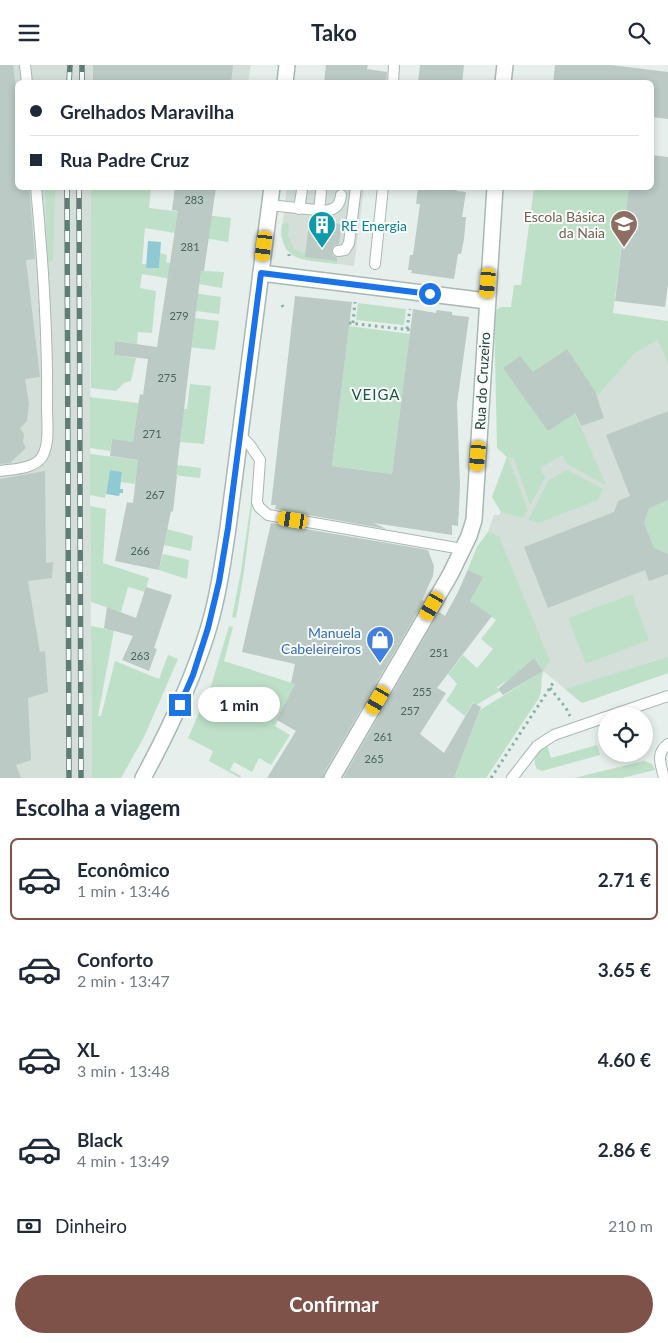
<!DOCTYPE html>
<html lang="pt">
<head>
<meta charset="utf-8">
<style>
  :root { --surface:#fff; --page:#f2f2f3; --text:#1f2937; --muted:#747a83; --line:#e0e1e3; --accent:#7f5249 }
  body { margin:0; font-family:Lato,sans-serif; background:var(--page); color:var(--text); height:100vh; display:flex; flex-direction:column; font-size:19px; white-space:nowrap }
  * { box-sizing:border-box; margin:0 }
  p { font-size:16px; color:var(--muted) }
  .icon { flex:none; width:28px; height:28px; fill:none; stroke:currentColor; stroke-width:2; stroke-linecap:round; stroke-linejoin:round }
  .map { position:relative; height:713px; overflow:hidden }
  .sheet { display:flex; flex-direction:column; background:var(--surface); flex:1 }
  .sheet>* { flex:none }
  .banner { position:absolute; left:15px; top:15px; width:639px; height:110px; border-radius:8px; box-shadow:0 2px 8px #0003; display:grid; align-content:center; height:110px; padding:0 15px; background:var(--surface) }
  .tools { position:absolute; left:598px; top:642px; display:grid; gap:10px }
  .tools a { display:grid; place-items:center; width:55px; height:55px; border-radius:50%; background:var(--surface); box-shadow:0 2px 8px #0003; font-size:25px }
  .end { position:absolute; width:22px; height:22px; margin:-11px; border:6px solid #1a73e8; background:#fff; box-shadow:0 0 0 2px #fff }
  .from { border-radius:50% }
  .bubble { position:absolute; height:35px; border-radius:18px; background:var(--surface); box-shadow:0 2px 8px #0003; font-size:16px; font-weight:700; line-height:35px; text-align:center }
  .car { position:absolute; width:15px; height:30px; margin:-15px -8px; border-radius:6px; box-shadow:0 0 4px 1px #0007; background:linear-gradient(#f5c518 24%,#345 0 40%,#f5c518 0 76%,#345 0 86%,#f5c518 0) }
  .banner b { display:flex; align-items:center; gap:18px; height:48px; font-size:19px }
  .banner b+b { border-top:1px solid var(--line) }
  .banner i { width:12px; height:12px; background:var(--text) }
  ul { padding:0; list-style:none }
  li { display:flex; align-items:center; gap:15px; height:82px; margin:0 10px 8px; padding:0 5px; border:2px solid transparent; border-radius:8px }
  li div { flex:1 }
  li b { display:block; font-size:19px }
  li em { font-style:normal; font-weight:700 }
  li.current { border-color:var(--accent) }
  li>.icon { width:45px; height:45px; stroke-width:1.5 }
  h2 { padding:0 15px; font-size:22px; line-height:60px }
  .pay { display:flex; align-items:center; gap:12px; height:55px; padding:0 15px; font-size:19px }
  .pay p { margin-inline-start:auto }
  .button { display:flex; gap:10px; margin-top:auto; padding:10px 15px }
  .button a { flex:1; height:58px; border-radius:30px; background:var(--accent); color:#fff; font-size:20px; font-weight:700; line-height:58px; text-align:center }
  header { display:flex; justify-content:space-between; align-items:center; height:65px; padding:0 15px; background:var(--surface); font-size:22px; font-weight:700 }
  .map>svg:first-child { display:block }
</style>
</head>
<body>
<header><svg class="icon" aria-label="menu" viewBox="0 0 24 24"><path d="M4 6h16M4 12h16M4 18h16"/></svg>Tako<svg class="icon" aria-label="search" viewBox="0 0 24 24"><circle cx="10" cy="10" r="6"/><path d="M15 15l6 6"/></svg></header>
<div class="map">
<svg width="668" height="713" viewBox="0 0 668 713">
  <rect width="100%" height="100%" fill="#e6efeb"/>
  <!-- built -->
  <g fill="#d4dfda">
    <polygon points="0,0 251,0 248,17 18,18 18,122 91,123 90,441 92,713 0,713"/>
    <polygon points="287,123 364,123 354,201 301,194 293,191 286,184 281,170"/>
    <polygon points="668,269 668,608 582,638 542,605 534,593 492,551 458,527 477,482 488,467 494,450 499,450 501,447 492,432 507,392 530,398 581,361 575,349 597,332 635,288"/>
  </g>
  <!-- green -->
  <g fill="#bfe0c8">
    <polygon points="45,123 55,123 53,196 48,197"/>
    <polygon points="91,123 151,123 149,143 231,153 228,177 145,163 142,199 146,199 146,202 159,203 160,188 167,190 166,197 170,198 170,201 204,206 224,207 222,223 142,209 140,223 156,226 152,268 138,267 137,279 116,276 114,290 136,293 131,316 124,318 116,326 91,323"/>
    <polygon points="534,123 629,123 613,248 668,256 668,299 658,275 635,288 597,332 575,349 606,420 567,399 562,390 540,403 545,413 530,440 514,394 508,392 528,445 523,453 501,447 492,432 507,392 497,383 494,246 501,242 511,242 514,220 521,220"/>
    <path d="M289,157L288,171L294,184L306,189V192L337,196V199C308,195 277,197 282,159Z"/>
    <polygon points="180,226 221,232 219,249 196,246"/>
    <polygon points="358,238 406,244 404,260 356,255"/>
    <polygon points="195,253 219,256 215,285 179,281"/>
    <polygon points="349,261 410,269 392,409 332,401"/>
    <polygon points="190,319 211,321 204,379 180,377 182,361 171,359 138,345 133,377 112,375 110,386 90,383 90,332 187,344"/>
    <polygon points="90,389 201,403 200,413 137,406 135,419 121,417 122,407 110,405 105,433 90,430"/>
    <polygon points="257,402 244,507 236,553 232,552 241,506 256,403"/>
    <polygon points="567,405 603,424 598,435 539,458 528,455 549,415"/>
    <polygon points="668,435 668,489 654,483 644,458 649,443"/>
    <polygon points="90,441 106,444 103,498 149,513 145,527 128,522 121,547 91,537"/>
    <polygon points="167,464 193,471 191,486 164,480"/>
    <path d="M488,467L499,471L550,596C537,611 545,616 539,633L486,713H454L480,645L530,614L542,604L534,593L520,605L515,611L497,622L500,626L476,640L473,637L465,651L446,636L457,619L448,609L463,590L477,603L493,584L481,574L496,555L470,536L483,512L468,505L477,482Z"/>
    <polygon points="163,489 189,495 187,514 159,505"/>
    <polygon points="632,529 649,575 586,599 568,553"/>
    <polygon points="91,561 114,565 98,651 101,651 115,596 159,614 168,590 178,594 144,672 121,713 92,713"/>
    <polygon points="229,561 233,562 224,596 295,619 275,661 290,670 271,700 259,693 252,707 234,697 230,705 241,711 240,713 209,696 213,686 188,673 211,621"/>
    <polygon points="668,592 668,608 582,638 565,624"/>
    <path d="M547,680L551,693L597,680L600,690L542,706L537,704C531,695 538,685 547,680Z"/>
    <polygon points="644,696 652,699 655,705 622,713 574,713"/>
  </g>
  <!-- water -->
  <g fill="#8ec9d4">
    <polygon points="148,176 161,177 159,203 146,203"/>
    <polygon points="110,405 122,407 120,424 123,424 123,428 120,428 119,431 106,429"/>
  </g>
  <!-- building -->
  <g fill="#bbcac4">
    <polygon points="0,0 13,0 18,37 18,122 29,122 30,131 35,194 26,195 40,312 25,314 29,339 27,356 20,363 24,369 23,377 26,383 10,398 0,399"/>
    <polygon points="93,0 233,0 231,18 93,18"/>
    <polygon points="326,0 368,0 367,4 387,7 386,18 324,18"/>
    <polygon points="420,0 464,0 462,18 418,18"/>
    <polygon points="555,0 611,0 668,7 668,54 651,52 651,18 553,18"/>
    <polygon points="651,90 668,92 668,219 665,242 615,236 629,122 651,122"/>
    <polygon points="175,122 216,122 204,206 201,206 195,253 176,411 177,411 173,447 171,446 159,505 115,496 127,437 133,438 138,395 110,391 112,374 133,377 140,329 143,330 148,294 114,290 115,276 157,282 178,146 172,145"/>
    <polygon points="418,122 457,122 457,126 466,127 462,152 466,152 464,174 461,189 458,189 454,214 411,208 412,205 408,205 410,190 413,190 420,139 416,139"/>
    <polygon points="314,156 342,159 339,179 334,180 332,184 332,190 337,193 337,196 305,192 309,157 314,158"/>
    <polygon points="295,231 352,237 332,401 392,409 413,244 436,248 437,245 452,247 452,250 469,252 457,339 460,421 458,461 452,460 452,470 374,458 386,464 275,444 276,440 271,440"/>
    <polygon points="567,284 595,326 604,353 581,361 575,348 548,366 503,303 520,291 533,307"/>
    <polygon points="668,346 668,435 649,443 644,458 654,483 668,489 668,509 649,516 645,505 548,543 524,482 614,447 618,436 630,431 606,370"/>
    <polygon points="45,406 46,498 53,497 52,513 28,516 40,587 45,586 48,627 28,633 31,695 16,700 21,713 0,713 0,414"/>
    <polygon points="271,458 428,485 434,501 433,511 422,535 424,536 324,708 323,713 267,713 296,666 277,655 295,619 291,618 295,599 242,587"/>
    <polygon points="468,505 483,512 470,536 492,551 437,623 446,628 420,669 444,688 473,638 481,642 454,713 343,713 439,547 445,551 458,527"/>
    <polygon points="146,522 172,530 154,583 157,584 149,606 122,595 133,571 104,563 107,542 136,553"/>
    <polygon points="534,593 543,606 503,630 498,624"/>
  </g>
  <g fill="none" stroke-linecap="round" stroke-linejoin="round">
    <defs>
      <g id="service">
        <polyline points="25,0 27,18"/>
        <polyline points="393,18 394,0"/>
        <path d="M269,140L326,146C336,144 340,140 341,130"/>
        <polyline points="299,144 302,125"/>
        <polyline points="319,146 321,127"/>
        <polyline points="338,186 345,185 349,178 356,122"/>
        <polyline points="375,199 383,122"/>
        <polyline points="240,370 250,380 260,395 257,437 259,442 268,450 462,484"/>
        <path d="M0,406C13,404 34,404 42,392C50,379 47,357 47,343C48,269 43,196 36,122"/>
        <polyline points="609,651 668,631"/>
        <polyline points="512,713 537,681 554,670 606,652"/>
        <path d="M664,713C661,699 655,689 668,679"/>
      </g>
      <g id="minor">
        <polyline points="503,18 505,0"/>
        <polyline points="261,208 487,236"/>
        <polyline points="332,713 450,510 469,471 474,455 495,122"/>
      </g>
      <g id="tertiary">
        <polyline points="285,18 287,0"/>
        <path d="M143,713C169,665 192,617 208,565C218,532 223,497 228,463L272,122"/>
      </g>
    </defs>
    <!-- service casing -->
    <use href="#service" stroke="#a8b8b2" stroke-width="12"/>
    <!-- minor casing -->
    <use href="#minor" stroke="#a8b8b2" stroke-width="18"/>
    <!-- tertiary casing -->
    <use href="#tertiary" stroke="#a8b8b2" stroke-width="18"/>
    <!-- path -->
    <g stroke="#86b3a5" stroke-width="3" stroke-dasharray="2.5 4" stroke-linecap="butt">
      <polyline points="289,191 289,189"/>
      <polyline points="282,240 283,242"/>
      <polyline points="349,258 411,265"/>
      <polyline points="353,258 355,237"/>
      <polyline points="407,264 410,244"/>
      <polyline points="550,623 566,643 570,651"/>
      <polyline points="491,713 555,615"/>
    </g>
    <!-- service -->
    <use href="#service" stroke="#fff" stroke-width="10"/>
    <!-- minor -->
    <use href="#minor" stroke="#fff" stroke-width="15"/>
    <!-- tertiary -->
    <use href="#tertiary" stroke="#fff" stroke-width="15"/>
    <defs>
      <g id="rail">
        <polyline points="69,18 70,0"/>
        <polyline points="82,18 82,0"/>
        <polyline points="67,122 69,713"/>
        <polyline points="79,122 81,713"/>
      </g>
    </defs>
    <!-- rail casing -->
    <use href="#rail" stroke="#5f7d75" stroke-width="5.5"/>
    <!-- rail -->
    <use href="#rail" stroke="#f7fbf9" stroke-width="4" stroke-dasharray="11" stroke-linecap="butt"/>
  </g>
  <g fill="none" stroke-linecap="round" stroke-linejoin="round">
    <!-- route -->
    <polyline stroke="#1a73e8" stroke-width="6" points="180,640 193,610 208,563 219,517 228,463 261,208 430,229"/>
  </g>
  <!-- icons -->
  <defs>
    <symbol id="school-pin" viewBox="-11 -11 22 30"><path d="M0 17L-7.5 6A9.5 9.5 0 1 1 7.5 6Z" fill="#8d6e63" stroke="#f7fbf9"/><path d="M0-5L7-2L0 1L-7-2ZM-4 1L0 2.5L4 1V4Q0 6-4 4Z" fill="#fff"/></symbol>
    <symbol id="building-pin" viewBox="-11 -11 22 30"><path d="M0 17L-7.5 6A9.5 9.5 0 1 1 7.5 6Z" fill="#0f9aa8" stroke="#f7fbf9"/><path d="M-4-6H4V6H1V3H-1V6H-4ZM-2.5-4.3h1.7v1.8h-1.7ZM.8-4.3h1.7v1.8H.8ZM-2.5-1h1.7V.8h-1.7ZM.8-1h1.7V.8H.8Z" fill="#fff"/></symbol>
    <symbol id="shop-pin" viewBox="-11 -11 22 30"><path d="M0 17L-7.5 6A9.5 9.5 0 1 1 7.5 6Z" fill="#3f7fe0" stroke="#f7fbf9"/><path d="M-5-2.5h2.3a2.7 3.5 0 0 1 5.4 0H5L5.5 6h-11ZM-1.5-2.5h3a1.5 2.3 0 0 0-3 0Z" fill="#fff"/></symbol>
  </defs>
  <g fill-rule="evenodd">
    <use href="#school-pin" x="608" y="143" width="32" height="43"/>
    <use href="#building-pin" x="306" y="144" width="32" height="43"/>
    <use href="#shop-pin" x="364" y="559" width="32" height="43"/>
  </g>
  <g text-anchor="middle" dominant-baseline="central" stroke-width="4" stroke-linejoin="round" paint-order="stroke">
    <!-- number labels -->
    <g font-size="11" fill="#4a645c">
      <text x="194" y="134">283</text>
      <text x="190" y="181">281</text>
      <text x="179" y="250">279</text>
      <text x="167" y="312">275</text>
      <text x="152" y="368">271</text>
      <text x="155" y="429">267</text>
      <text x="140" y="485">266</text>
      <text x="439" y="587">251</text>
      <text x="140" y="590">263</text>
      <text x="422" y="626">255</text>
      <text x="410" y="645">257</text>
      <text x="383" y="671">261</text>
      <text x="374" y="693">265</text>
    </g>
    <!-- education labels -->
    <g font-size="14" fill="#785e54" stroke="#f7fbf9" text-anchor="end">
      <text x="605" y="151">Escola Básica<tspan x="605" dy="16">da Naia</tspan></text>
    </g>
    <!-- culture labels -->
    <g font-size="14" fill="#0d838f" stroke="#f7fbf9" text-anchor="start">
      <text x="341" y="160">RE Energia</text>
    </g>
    <!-- street labels -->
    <g font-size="14" fill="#24423a" stroke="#f7fbf9">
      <text transform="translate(482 316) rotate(-87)">Rua do Cruzeiro</text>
    </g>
    <!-- shop labels -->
    <g font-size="14" fill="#366cbe" stroke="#f7fbf9" text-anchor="end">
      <text x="361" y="567">Manuela<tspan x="361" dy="16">Cabeleireiros</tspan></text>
    </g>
    <!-- neighbourhood labels -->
    <g font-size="15" letter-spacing="1" fill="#1f5548" stroke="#f7fbf9">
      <text x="376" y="329">VEIGA</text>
    </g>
  </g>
</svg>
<div class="tools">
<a><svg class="icon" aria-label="locate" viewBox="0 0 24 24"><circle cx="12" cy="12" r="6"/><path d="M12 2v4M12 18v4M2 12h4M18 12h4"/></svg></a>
</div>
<i class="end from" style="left:430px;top:229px"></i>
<i class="end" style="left:180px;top:640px"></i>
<div class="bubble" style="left:198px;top:622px;width:82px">1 min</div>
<i class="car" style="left:264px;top:181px;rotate:187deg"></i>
<i class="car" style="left:488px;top:218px;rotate:185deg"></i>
<i class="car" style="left:478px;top:391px;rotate:185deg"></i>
<i class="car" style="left:293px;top:455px;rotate:279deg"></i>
<i class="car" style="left:432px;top:541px;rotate:210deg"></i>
<i class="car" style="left:378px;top:635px;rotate:210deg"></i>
<div class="banner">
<b><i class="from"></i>Grelhados Maravilha</b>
<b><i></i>Rua Padre Cruz</b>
</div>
</div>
<section class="sheet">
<h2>Escolha a viagem</h2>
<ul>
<li class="current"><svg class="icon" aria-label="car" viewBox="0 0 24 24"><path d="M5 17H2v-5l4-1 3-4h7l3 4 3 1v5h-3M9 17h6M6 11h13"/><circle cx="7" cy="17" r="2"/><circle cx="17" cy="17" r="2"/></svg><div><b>Econômico</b><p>1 min · 13:46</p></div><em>2.71 €</em></li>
<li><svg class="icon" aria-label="car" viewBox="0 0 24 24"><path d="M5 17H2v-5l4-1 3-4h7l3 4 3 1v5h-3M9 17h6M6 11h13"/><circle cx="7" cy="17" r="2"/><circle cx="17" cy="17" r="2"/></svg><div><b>Conforto</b><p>2 min · 13:47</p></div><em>3.65 €</em></li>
<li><svg class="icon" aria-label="car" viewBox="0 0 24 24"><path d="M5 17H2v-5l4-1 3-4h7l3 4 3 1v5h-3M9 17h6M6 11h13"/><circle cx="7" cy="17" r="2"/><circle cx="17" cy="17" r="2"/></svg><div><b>XL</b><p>3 min · 13:48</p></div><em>4.60 €</em></li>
<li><svg class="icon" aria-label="car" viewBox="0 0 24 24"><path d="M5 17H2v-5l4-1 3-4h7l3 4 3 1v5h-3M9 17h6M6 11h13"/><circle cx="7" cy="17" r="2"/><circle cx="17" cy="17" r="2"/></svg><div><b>Black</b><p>4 min · 13:49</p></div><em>2.86 €</em></li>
</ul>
<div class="pay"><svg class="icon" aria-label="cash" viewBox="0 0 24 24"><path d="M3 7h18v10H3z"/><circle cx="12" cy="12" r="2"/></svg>Dinheiro<p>210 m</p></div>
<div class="button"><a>Confirmar</a></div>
</section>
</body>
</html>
